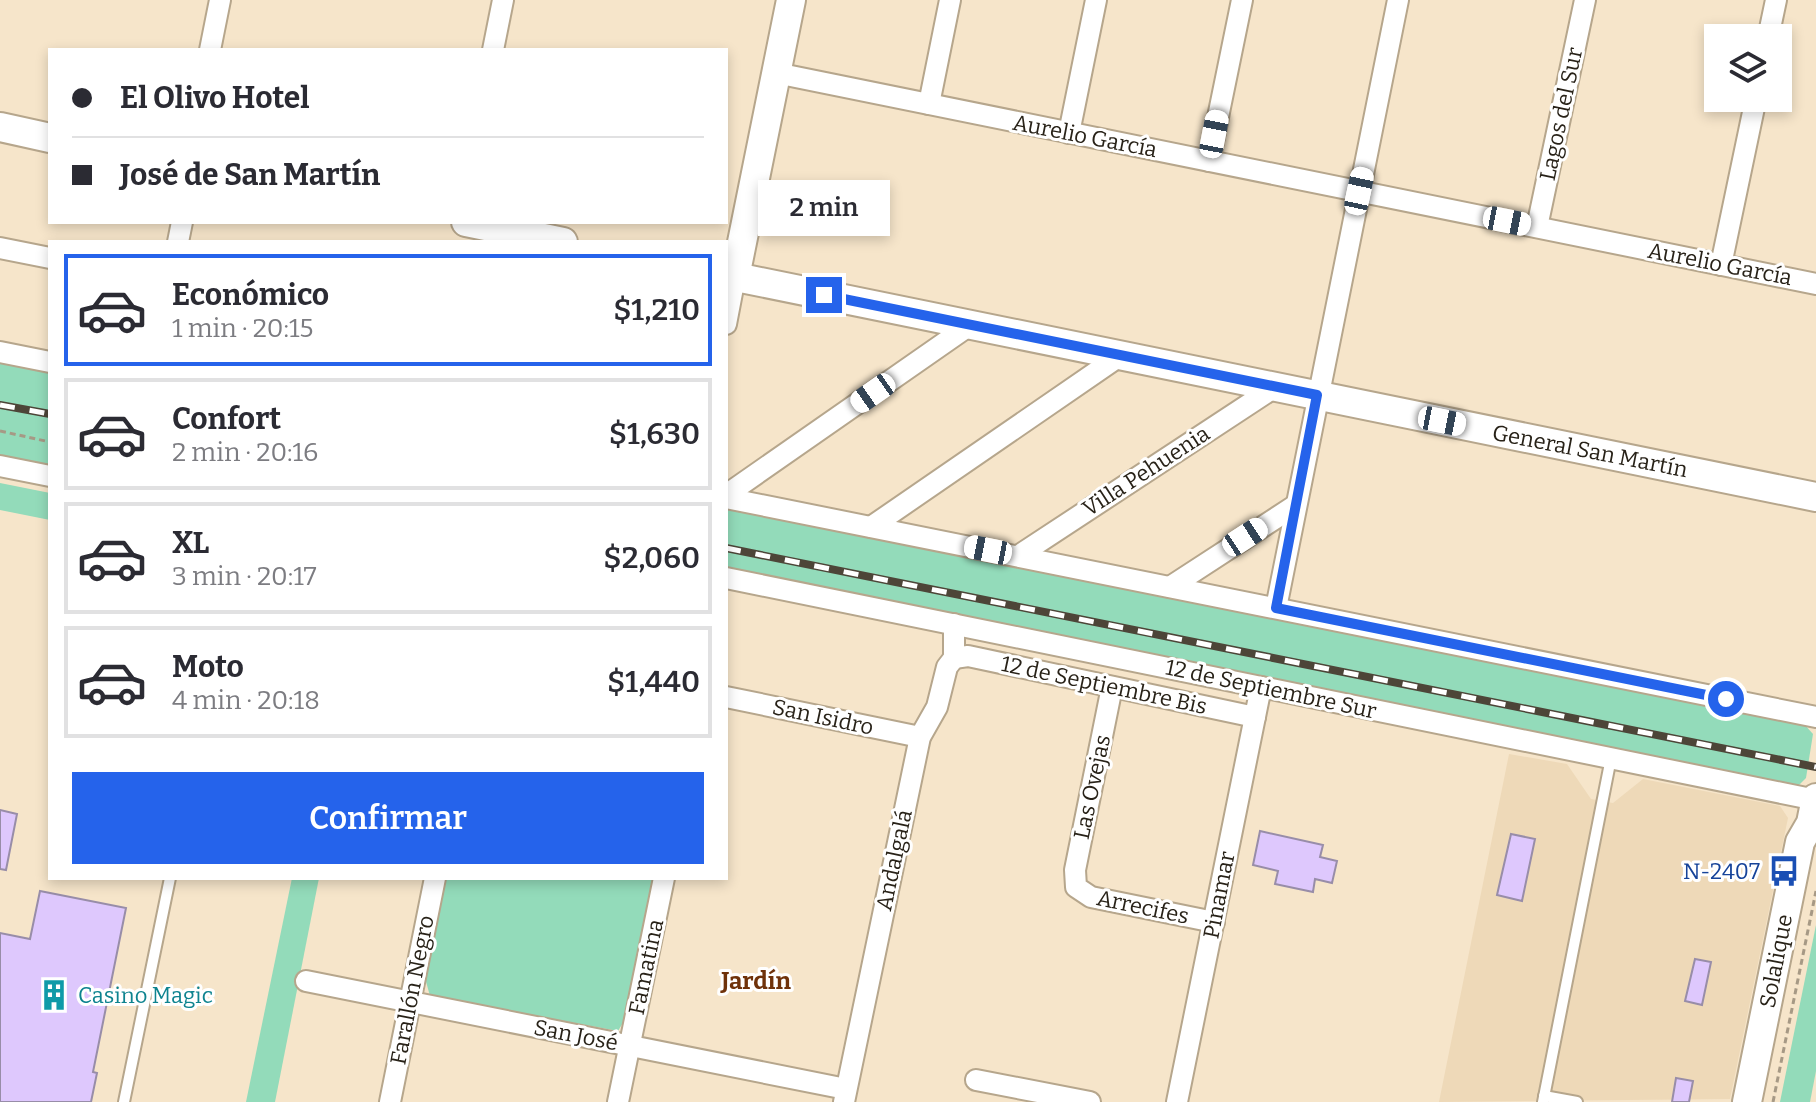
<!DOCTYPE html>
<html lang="es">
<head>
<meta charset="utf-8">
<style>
  :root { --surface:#fff; --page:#f7f7f7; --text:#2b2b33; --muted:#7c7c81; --line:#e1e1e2; --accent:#2563eb }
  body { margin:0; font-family:Bitter,serif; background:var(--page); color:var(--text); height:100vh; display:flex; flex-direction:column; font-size:30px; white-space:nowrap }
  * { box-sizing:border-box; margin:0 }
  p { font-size:26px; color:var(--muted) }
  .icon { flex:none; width:44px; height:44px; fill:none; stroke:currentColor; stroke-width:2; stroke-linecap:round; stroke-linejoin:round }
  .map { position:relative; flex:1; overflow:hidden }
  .side { position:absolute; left:48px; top:240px; width:680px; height:640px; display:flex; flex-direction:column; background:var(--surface); border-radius:0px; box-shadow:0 4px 12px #0003 }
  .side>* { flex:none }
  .guide { position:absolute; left:48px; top:48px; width:680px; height:176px; border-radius:0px; box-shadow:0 4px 12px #0003; display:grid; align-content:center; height:176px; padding:0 24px; background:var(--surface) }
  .tools { position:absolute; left:1704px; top:24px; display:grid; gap:16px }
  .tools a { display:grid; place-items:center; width:88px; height:88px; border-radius:0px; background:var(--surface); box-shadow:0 4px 12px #0003; font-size:40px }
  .end { position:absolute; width:36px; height:36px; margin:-18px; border:10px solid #2563eb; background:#fff; box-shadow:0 0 0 4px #fff }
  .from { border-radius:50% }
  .bubble { position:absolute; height:56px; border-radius:0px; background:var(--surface); box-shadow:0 4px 12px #0003; font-size:26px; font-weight:600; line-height:56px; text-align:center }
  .car { position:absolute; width:24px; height:48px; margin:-24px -12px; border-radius:10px; box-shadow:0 0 6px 2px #0007; background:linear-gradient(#fff 24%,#345 0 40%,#fff 0 76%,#345 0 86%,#fff 0) }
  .guide b { display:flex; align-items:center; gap:28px; height:76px; font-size:30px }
  .guide b+b { border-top:2px solid var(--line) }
  .guide i { width:20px; height:20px; background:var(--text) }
  ul { padding:14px 0 0; list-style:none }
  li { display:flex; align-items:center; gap:24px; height:112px; margin:0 16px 12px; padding:0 8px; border:4px solid var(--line); border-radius:0px }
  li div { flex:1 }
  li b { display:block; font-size:30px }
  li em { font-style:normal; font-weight:600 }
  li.on { border-color:var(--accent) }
  li>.icon { width:72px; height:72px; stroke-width:1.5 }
  .cta { display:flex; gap:16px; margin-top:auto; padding:16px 24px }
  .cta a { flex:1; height:92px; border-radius:0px; background:var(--accent); color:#fff; font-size:32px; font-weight:600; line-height:92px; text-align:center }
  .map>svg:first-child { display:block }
</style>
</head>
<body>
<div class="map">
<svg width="1816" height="1102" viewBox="0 0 1816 1102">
  <rect width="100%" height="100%" fill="#f6e5ca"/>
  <!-- built -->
  <polygon fill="#eed9b8" points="1509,754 1567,764 1591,799 1613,803 1643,779 1780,806 1788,818 1730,1099 1439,1102"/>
  <!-- green -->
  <g fill="#93dbba">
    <polygon points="0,363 50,373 50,468 0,458"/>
    <polygon points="0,483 50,493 50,520 0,510"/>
    <polygon points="726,508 1804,724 1813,734 1806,778 1797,787 726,573"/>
    <polygon points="292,878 319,878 275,1102 246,1102"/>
    <polygon points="445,878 653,878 624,1021 618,1031 430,996 425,978"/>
    <polygon points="1816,925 1816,1071 1810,1102 1780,1102"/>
  </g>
  <!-- building -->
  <g fill="#dec8fd" stroke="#988da8" stroke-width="2">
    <polygon points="0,810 17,814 6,870 0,869"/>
    <polygon points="1260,831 1323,845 1320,857 1337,861 1332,883 1315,879 1313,892 1275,884 1278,871 1253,865"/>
    <polygon points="1511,834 1535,839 1522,901 1497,895"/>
    <polygon points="40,891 126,908 93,1072 97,1073 91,1102 0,1102 0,933 30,939"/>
    <polygon points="1695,959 1711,962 1702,1005 1685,1001"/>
    <polygon points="1676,1078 1693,1081 1689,1102 1672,1102"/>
  </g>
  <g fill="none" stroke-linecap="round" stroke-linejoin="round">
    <defs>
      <g id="lane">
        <polyline points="1544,1096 1577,1102"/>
        <polyline points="124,1102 170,878"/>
        <polyline points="1543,1102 1611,758"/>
      </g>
      <g id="street">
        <polyline points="1768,38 1776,0"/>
        <polyline points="210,50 220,0"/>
        <polyline points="493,50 503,0"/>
        <polyline points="776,73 1816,284"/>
        <polyline points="929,104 950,0"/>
        <polyline points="1069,133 1096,0"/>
        <polyline points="1209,161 1242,0"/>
        <polyline points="1537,227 1585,0"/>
        <polyline points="178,242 182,222"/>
        <polyline points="0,248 50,258"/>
        <polyline points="1721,265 1756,98"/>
        <polyline points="726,324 735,277"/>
        <polyline points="0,352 50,362"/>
        <polyline points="0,466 50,476"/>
        <polyline points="726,495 970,325"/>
        <polyline points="726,498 1816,717"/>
        <polyline points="871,527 1121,355"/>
        <polyline points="1018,556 1275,387"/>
        <polyline points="726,578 1816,800"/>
        <polyline points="1170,587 1296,505"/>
        <polyline points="1276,608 1398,0"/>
        <polyline points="954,658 968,656 1255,717"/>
        <polyline points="1112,687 1075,870 1076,887 1091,897 1214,922"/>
        <polyline points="726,697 920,737"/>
        <polyline points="306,981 846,1089"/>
        <polyline points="976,1080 1090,1102"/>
        <polyline points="390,1102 435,878"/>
        <polyline points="618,1102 664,878"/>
        <polyline points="844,1102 920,737 937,707 947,667 954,658 954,624"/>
        <polyline points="1177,1102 1261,687"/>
      </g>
      <g id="secondary">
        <polyline points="0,127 50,138"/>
        <polyline points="466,222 563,242"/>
        <polyline points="726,275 1816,497"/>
        <polyline points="735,277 791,0"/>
        <polyline points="1747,1102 1800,842 1811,823 1816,798"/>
      </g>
    </defs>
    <!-- lane casing -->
    <use href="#lane" stroke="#b6a68c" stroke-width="14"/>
    <!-- street casing -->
    <use href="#street" stroke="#b6a68c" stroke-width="24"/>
    <!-- secondary casing -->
    <use href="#secondary" stroke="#b6a68c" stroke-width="32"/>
    <!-- path -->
    <g stroke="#a69985" stroke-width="3" stroke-dasharray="6 4" stroke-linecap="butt">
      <polyline points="0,431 50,442"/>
      <polyline points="1773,1102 1816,891"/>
    </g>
    <!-- lane -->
    <use href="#lane" stroke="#fff" stroke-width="10"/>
    <!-- street -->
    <use href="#street" stroke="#fff" stroke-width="20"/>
    <!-- secondary -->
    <use href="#secondary" stroke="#fff" stroke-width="28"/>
    <defs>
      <g id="rail">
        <polyline points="0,405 50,414"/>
        <polyline points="726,548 1816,767"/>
      </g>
    </defs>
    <!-- rail casing -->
    <use href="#rail" stroke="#4d4538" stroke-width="8"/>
    <!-- rail -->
    <use href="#rail" stroke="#fff" stroke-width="5" stroke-dasharray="15" stroke-linecap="butt"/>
  </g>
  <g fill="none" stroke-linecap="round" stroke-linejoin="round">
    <!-- route -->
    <polyline stroke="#2563eb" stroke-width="10" points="824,295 1317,395 1276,608 1726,699"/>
  </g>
  <!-- icons -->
  <defs>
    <symbol id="bus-bare" viewBox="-9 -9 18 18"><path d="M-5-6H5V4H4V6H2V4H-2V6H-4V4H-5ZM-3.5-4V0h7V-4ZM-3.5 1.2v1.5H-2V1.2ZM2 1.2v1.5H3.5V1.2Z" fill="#1a4fb4" stroke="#fff" stroke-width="2.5" paint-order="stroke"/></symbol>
    <symbol id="building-bare" viewBox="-9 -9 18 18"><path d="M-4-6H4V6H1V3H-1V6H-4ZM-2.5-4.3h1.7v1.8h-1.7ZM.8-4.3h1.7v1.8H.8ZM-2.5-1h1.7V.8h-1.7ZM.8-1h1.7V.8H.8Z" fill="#0f9aa8" stroke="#fff" stroke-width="2.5" paint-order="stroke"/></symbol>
  </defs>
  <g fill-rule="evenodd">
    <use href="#bus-bare" x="1762" y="849" width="44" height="44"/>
    <use href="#building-bare" x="32" y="973" width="44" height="44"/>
  </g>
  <g text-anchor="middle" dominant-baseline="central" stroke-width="6" stroke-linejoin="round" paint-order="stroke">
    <!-- street labels -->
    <g font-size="22" fill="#282218" stroke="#fff">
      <text transform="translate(1561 114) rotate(-78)">Lagos del Sur</text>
      <text transform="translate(1085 136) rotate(11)">Aurelio García</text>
      <text transform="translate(1720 264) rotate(11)">Aurelio García</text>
      <text transform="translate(1590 451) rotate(11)">General San Martín</text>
      <text transform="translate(1146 471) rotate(-33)">Villa Pehuenia</text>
      <text transform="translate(1104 685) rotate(12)">12 de Septiembre Bis</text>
      <text transform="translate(1271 689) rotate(12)">12 de Septiembre Sur</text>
      <text transform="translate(823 717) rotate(12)">San Isidro</text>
      <text transform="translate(1092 787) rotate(-78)">Las Ovejas</text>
      <text transform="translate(894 860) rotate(-78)">Andalgalá</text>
      <text transform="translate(1219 895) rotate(-79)">Pinamar</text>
      <text transform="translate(1143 907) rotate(12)">Arrecifes</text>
      <text transform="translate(1776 961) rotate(-79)">Solalique</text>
      <text transform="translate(646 967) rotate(-78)">Famatina</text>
      <text transform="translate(412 990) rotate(-79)">Farallón Negro</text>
      <text transform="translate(576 1035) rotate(11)">San José</text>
    </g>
    <!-- transit labels -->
    <g font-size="22" fill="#164399" stroke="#fff" text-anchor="end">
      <text x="1760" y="871">N-2407</text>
    </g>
    <!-- culture labels -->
    <g font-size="22" fill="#0d838f" stroke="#fff" text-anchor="start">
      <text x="78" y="995">Casino Magic</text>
    </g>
    <!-- neighbourhood labels -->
    <g font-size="24" font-weight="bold" fill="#6f320a" stroke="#fff">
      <text x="756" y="981">Jardín</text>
    </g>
  </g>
</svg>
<div class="tools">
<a><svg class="icon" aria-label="layers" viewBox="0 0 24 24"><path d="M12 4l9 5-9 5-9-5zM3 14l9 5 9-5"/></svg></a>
</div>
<i class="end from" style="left:1726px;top:699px"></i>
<i class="end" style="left:824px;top:295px"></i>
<div class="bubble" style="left:758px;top:180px;width:132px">2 min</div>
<i class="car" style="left:1214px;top:134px;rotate:11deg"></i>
<i class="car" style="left:1359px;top:191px;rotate:12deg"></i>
<i class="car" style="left:1507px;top:221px;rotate:101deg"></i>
<i class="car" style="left:873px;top:393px;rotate:235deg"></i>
<i class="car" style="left:1442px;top:421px;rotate:101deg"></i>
<i class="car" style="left:1245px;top:537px;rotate:57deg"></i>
<i class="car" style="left:988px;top:550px;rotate:281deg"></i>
<div class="guide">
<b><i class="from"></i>El Olivo Hotel</b>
<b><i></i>José de San Martín</b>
</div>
<section class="side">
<ul>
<li class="on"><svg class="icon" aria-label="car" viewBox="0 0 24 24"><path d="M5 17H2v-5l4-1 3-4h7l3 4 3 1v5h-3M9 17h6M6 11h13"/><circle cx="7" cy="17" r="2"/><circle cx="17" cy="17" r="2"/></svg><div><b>Económico</b><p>1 min · 20:15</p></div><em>$1,210</em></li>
<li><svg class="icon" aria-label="car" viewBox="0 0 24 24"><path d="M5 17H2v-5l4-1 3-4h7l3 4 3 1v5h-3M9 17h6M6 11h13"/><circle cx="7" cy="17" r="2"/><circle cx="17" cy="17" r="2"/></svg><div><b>Confort</b><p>2 min · 20:16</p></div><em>$1,630</em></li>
<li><svg class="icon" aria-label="car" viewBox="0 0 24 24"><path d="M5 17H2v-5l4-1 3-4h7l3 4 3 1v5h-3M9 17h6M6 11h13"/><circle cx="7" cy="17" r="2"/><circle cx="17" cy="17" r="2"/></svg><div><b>XL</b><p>3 min · 20:17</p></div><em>$2,060</em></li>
<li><svg class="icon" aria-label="car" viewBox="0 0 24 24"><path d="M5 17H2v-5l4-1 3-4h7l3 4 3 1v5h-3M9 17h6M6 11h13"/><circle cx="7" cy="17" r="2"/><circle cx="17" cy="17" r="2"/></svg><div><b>Moto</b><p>4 min · 20:18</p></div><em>$1,440</em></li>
</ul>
<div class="cta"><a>Confirmar</a></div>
</section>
</div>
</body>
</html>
